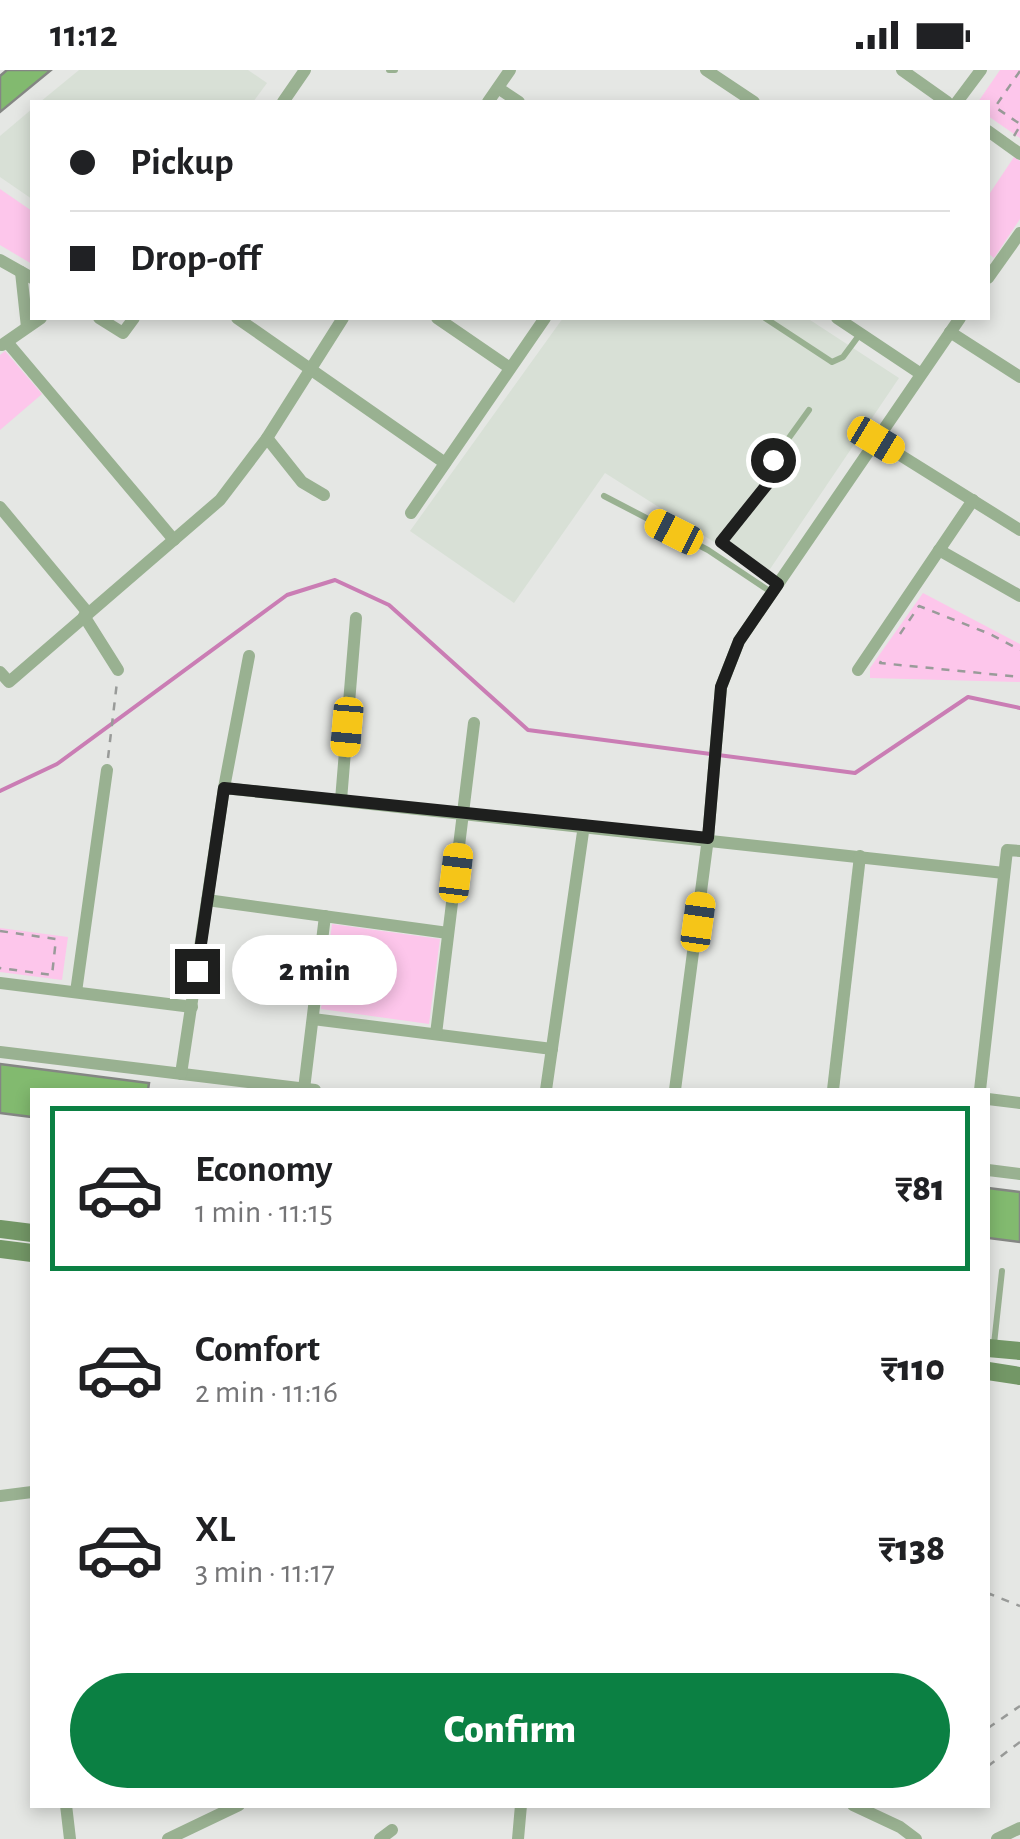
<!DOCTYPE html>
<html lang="en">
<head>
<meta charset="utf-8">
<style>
  :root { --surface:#fff; --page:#f2f2f2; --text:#202124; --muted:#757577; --line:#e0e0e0; --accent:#0b8043 }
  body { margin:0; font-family:"Alegreya Sans",sans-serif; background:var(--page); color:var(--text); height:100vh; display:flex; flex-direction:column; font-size:38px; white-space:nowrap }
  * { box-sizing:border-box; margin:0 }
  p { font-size:32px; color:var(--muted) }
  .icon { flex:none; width:55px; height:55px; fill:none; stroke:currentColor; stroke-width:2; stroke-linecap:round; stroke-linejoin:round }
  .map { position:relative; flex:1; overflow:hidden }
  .drawer { position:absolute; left:30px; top:1018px; width:960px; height:720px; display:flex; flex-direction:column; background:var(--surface); border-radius:0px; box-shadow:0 5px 15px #0003 }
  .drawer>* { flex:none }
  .guide { position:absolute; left:30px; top:30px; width:960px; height:220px; border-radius:0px; box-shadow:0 5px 15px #0003; display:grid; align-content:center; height:220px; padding:0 40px; background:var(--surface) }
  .end { position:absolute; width:45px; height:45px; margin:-22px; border:12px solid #1e1f1e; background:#fff; box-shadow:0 0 0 5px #fff }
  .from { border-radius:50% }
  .bubble { position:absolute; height:70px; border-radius:35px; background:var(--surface); box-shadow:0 5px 15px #0003; font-size:32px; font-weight:800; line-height:70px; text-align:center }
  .car { position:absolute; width:30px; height:60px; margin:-30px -15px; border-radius:12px; box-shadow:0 0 8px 2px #0007; background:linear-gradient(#f5c518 24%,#345 0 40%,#f5c518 0 76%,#345 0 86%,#f5c518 0) }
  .guide b { display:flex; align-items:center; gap:35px; height:95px; font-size:38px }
  .guide b+b { border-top:2px solid var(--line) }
  .guide i { width:25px; height:25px; background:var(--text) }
  ul { padding:18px 0 0; list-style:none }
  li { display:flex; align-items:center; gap:30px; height:165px; margin:0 20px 15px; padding:0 20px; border:5px solid transparent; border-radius:0px }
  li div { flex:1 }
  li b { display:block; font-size:38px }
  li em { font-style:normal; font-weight:800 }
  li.active { border-color:var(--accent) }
  li>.icon { width:90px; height:90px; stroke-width:1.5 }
  .action { display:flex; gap:20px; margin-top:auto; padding:20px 40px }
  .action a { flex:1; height:115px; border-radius:60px; background:var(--accent); color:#fff; font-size:40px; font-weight:800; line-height:115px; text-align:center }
  .status { display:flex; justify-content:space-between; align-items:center; height:70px; padding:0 50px; background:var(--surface); direction:ltr }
  .status svg { height:28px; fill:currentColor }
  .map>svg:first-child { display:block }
</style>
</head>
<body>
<div class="status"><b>11:12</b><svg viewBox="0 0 49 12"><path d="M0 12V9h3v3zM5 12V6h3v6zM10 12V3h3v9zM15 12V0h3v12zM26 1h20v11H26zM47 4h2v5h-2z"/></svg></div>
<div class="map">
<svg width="1020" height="1769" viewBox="0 0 1020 1769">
  <rect width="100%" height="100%" fill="#e5e7e4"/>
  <!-- built -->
  <g fill="#d8e0d6">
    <polygon points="79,0 248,0 267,13 253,32 40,32"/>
    <polygon points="32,39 32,129 0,107 0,66"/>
    <polygon points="563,248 807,248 899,308 766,505 605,403 514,533 410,461"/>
  </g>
  <!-- green -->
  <g fill="#fdc6eb">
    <polygon points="1000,0 1020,0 1020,68 988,46 988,32 978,32"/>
    <polygon points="1014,87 1020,91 1020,149 994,188 988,183 988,126"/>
    <polygon points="0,119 32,141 32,194 0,175"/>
    <polygon points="5,281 42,324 0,360 0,285"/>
    <polygon points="923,523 1020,574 1020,612 870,608 870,598"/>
    <polygon points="332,854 440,869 429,954 321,939"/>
    <polygon points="0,858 68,867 62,910 0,902"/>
  </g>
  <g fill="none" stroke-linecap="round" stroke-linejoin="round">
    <!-- stream -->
    <polyline stroke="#ca7db4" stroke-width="4" points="0,721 57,694 287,525 335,510 389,535 528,660 855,703 968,627 1020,638"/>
  </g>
  <!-- building -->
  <g fill="#82ba6f" stroke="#848683" stroke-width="2.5">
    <polygon points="7,0 51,0 0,42 0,6"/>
    <polygon points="0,994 149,1013 148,1020 32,1020 32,1047 0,1043"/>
    <polygon points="988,1118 1020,1122 1020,1172 988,1168"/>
  </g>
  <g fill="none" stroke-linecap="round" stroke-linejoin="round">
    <!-- path -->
    <g stroke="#999b99" stroke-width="2.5" stroke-dasharray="8 8" stroke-linecap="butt">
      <polyline points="1020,1 995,37 1020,54"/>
      <polyline points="1014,66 1020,56"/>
      <polyline points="900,564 919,536 990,564 1020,580"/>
      <polyline points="881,591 880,593 1020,607"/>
      <polyline points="108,688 117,612"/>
      <polyline points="0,861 56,869 52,905 0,898"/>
      <polyline points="988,1527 990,1524 1020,1536"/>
      <polyline points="988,1658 1020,1636"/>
      <polyline points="988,1696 1020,1672"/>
    </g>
    <!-- lane -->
    <g stroke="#99b191" stroke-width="6">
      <polyline points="389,0 395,0"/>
      <polyline points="765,248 832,292 843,287 860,264"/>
      <polyline points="604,426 708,480 771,522"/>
      <polyline points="777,513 721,471 777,401 773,390 809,340"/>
      <polyline points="994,1274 1002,1201"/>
    </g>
    <!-- street -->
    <g stroke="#99b191" stroke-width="12">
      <polyline points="706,0 754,32"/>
      <polyline points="902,0 947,32"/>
      <polyline points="498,18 519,32"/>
      <polyline points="283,32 305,0"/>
      <polyline points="488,32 510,0"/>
      <polyline points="957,32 981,0"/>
      <polyline points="988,61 1020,84"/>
      <polyline points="0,190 32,208"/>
      <polyline points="21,202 27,257"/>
      <polyline points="988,208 1020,163"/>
      <polyline points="99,248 123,263 134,248"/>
      <polyline points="237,248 445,393"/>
      <polyline points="437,248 510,298"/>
      <polyline points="837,248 921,304"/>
      <polyline points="950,262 1020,307"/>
      <polyline points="7,272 174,470"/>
      <polyline points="2,275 41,248"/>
      <polyline points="267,368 302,412 324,425"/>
      <polyline points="876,370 1020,460"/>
      <polyline points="0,437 88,543"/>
      <polyline points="411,443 545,248"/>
      <polyline points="939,480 1020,526"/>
      <polyline points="84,546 118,600"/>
      <polyline points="858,600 973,430"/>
      <polyline points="0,602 9,612 220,430 267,368 343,248"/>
      <polyline points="224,718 1004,803"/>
      <polyline points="341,730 356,548"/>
      <polyline points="207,830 448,863"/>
      <polyline points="0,913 192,937"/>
      <polyline points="76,922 107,700"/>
      <polyline points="313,949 552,979"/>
      <polyline points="436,964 474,653"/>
      <polyline points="0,982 315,1020"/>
      <polyline points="181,1004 224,718 249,586"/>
      <polyline points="304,1019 325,846"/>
      <polyline points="546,1020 584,755"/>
      <polyline points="675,1020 708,768 721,617 739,571 960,248"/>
      <polyline points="833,1020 860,786"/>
      <polyline points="980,1020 1007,780 1020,781"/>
      <polyline points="988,1029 1020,1033"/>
      <polyline points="988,1100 1020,1104"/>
      <polyline points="0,1426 32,1422"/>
      <polyline points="66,1735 70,1769"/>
      <polyline points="853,1735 900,1757 916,1769"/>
      <polyline points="168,1769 239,1735"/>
      <polyline points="380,1769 392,1760"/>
      <polyline points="518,1769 521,1735"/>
      <polyline points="997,1769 1020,1758"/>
    </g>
    <!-- secondary -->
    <g stroke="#739766" stroke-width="18">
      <polyline points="0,1159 32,1163"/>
      <polyline points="0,1179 32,1183"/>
      <polyline points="988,1278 1020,1281"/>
      <polyline points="988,1301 1020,1306"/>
    </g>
  </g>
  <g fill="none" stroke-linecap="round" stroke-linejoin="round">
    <!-- route -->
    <polyline stroke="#1e1f1e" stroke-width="12" points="197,901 224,718 708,768 721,617 739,571 778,514 721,472 777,402 773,390"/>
  </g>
</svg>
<i class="end from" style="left:773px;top:390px"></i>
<i class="end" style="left:197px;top:901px"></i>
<div class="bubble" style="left:232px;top:865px;width:165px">2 min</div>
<i class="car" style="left:876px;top:370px;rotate:121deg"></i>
<i class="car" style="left:674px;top:462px;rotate:297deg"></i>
<i class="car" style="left:347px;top:657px;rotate:185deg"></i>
<i class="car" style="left:456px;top:803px;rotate:7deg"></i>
<i class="car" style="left:698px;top:852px;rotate:8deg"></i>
<div class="guide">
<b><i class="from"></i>Pickup</b>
<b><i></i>Drop-off</b>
</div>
<section class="drawer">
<ul>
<li class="active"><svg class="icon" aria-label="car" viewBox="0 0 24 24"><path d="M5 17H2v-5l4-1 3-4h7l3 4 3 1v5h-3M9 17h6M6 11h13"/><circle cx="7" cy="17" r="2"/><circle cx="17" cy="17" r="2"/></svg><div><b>Economy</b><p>1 min · 11:15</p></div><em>₹81</em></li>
<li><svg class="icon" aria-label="car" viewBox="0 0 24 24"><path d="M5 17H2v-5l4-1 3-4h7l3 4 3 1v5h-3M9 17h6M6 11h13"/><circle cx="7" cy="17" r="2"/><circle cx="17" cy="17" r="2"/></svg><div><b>Comfort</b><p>2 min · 11:16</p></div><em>₹110</em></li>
<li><svg class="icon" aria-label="car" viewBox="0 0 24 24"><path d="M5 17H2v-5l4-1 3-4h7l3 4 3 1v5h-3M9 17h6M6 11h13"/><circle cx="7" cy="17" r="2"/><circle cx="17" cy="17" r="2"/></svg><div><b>XL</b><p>3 min · 11:17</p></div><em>₹138</em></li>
</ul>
<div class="action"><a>Confirm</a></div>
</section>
</div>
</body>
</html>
